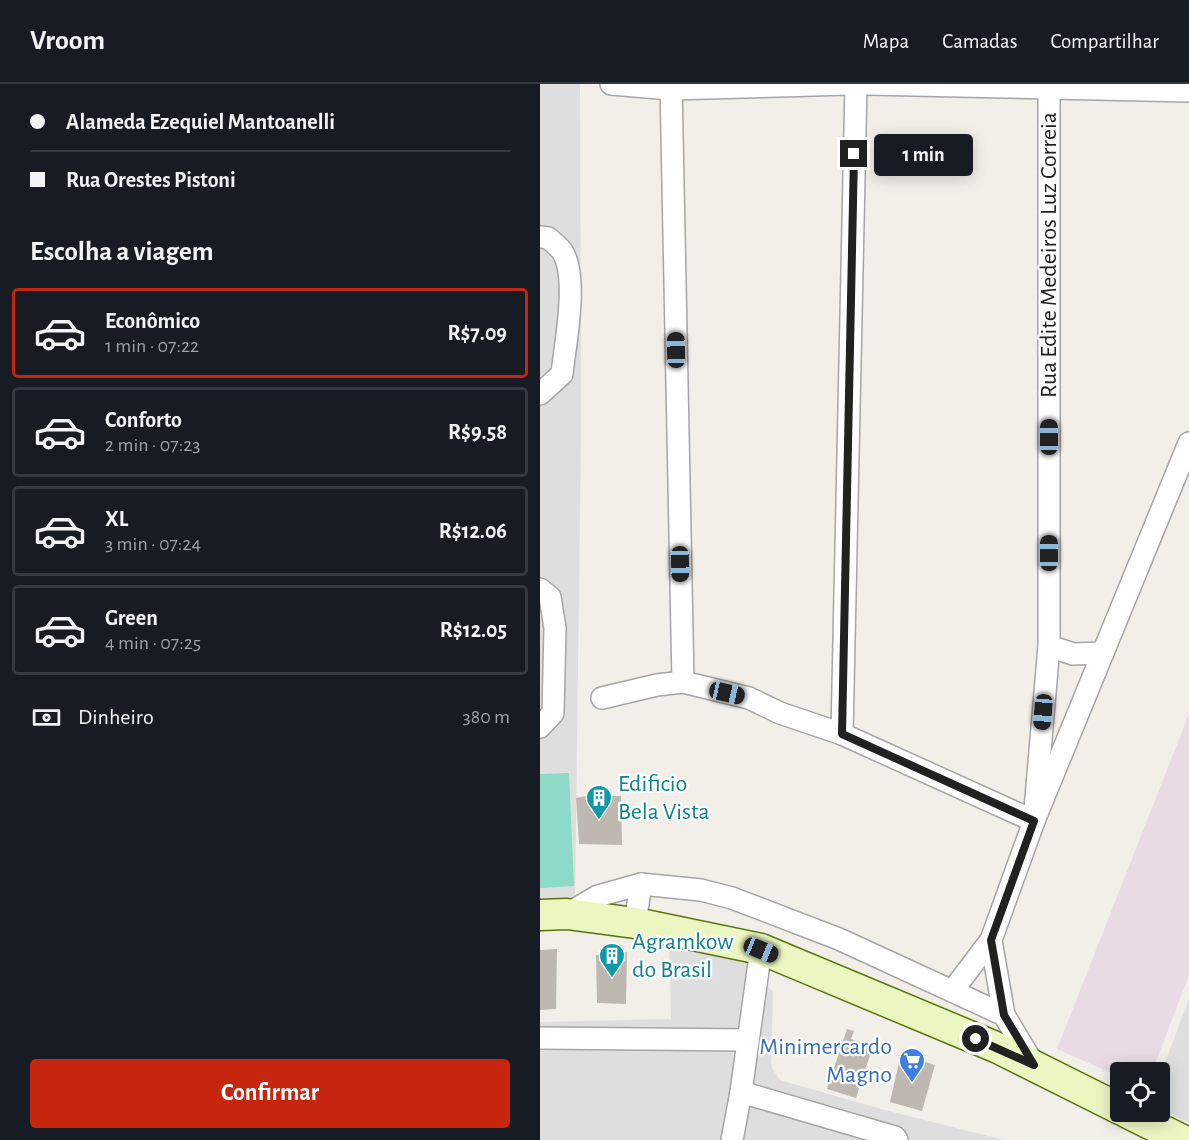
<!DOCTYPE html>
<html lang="pt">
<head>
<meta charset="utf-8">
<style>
  :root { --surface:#171b24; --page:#242831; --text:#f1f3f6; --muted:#9ea1a6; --line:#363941; --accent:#c5260d }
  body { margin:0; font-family:"Alegreya Sans",sans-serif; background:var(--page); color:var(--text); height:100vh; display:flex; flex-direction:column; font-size:22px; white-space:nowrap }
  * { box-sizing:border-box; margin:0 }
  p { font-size:20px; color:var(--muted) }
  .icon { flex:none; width:33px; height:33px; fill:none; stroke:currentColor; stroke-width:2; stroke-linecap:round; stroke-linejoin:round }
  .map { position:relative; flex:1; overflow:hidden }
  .details { display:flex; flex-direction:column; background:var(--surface); width:540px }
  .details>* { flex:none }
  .guide { display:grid; align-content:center; height:132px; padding:0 30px; background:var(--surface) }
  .controls { position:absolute; left:570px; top:978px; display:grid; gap:12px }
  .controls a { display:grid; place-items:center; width:60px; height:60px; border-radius:6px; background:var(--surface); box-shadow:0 3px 15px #0003; font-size:30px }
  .end { position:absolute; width:27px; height:27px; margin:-14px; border:8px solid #212121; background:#fff; box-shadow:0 0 0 3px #fff }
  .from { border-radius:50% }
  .bubble { position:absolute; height:42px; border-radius:6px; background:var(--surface); box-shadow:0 3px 15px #0003; font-size:20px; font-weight:700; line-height:42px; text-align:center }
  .car { position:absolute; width:18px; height:36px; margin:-18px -9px; border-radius:8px; box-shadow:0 0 4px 2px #0007; background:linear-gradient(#222 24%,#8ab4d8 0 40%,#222 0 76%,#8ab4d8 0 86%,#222 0) }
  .guide b { display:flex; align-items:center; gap:21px; height:57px; font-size:22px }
  .guide b+b { border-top:2px solid var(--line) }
  .guide i { width:15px; height:15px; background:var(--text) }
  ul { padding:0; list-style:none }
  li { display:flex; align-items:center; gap:18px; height:90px; margin:0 12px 9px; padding:0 18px; border:3px solid var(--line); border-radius:6px }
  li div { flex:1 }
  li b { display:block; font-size:22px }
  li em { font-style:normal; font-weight:700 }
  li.active { border-color:var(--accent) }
  li>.icon { width:54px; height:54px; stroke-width:1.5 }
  h2 { padding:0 30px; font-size:27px; line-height:72px }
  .pay { display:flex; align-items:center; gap:15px; height:66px; padding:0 30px; font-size:22px }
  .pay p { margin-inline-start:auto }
  .primary-button { display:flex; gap:12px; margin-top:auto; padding:12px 30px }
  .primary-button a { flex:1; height:69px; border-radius:6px; background:var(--accent); color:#fff; font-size:24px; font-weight:700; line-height:69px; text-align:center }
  header { display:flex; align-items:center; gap:36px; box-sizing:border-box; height:84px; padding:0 30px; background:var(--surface); border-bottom:2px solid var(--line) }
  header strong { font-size:28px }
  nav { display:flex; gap:33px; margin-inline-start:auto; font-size:21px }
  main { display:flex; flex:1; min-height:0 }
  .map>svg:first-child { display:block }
</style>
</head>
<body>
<header>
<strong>Vroom</strong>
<nav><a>Mapa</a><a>Camadas</a><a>Compartilhar</a></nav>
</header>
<main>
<section class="details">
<div class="guide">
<b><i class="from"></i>Alameda Ezequiel Mantoanelli</b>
<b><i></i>Rua Orestes Pistoni</b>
</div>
<h2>Escolha a viagem</h2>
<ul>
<li class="active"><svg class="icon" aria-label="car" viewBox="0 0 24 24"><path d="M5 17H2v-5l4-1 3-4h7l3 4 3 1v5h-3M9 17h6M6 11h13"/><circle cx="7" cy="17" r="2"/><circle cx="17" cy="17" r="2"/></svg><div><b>Econômico</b><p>1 min · 07:22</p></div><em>R$7.09</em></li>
<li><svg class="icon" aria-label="car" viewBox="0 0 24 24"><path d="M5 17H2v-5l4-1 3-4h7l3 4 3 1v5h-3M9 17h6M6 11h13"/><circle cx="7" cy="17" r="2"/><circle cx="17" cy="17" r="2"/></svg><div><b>Conforto</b><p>2 min · 07:23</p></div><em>R$9.58</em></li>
<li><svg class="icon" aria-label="car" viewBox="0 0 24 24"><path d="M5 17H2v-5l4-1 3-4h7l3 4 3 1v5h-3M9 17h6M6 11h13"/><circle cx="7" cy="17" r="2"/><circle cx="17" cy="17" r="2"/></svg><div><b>XL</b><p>3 min · 07:24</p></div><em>R$12.06</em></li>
<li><svg class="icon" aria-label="car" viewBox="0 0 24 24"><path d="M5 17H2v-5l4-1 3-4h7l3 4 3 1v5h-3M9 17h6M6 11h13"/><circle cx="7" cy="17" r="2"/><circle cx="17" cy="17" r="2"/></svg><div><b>Green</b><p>4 min · 07:25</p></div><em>R$12.05</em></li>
</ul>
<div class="pay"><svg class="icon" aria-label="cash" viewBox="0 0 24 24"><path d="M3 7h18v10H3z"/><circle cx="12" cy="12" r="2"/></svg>Dinheiro<p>380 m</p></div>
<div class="primary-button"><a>Confirmar</a></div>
</section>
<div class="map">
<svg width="649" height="1056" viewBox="0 0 649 1056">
  <rect width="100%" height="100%" fill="#f1efe8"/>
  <!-- residential -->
  <g fill="#dfdede">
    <polygon points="0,0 40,0 41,350 35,820 0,822"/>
    <polygon points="129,859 207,875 233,908 231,982 240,996 341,1025 464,1056 0,1056 0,938 131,935"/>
    <polygon points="649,915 649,1039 620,1025 620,992"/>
  </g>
  <!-- industrial -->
  <polygon fill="#e9dbe4" points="649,630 649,891 612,988 580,988 580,993 517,965"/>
  <!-- pitch -->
  <polygon fill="#8cdac7" points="29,689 34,802 0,804 0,690"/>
  <!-- building -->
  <g fill="#beb8b1">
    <polygon points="65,703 66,712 81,712 82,761 39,760 36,714 51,711 50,704"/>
    <polygon points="17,865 16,925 0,926 0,866"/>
    <polygon points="87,868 86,920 57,919 56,871"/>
    <polygon points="307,945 314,947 311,955 333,962 316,1014 287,1005"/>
    <polygon points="361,970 395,981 382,1027 350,1018"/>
  </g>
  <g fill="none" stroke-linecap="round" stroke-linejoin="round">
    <defs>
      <g id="street">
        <polyline points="71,0 131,5 309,0"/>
        <polyline points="131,0 143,598"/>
        <polyline points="327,0 649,7"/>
        <path d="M0,153L8,154C13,158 18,162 22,167C39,193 25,260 22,290L0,310"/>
        <polyline points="0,505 10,513 15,544 13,629 0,643"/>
        <polyline points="509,562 533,570 563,569"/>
        <polyline points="62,614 117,601 143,598 209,614 240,629 302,650 494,737 509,562 509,0"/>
        <polyline points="302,650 316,0"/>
        <polyline points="27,830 58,812 101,800 161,806 192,814 299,855 464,931 494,981"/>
        <polyline points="95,839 101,800"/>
        <polyline points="451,856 464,931"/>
        <polyline points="413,906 451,856 494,737 649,359"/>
        <polyline points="0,954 207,956"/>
        <polyline points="201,1008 355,1053 357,1056"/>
        <polyline points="192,1056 201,1008 221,865"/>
      </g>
      <g id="secondary">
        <polyline points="0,831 27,830 95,839 221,865 458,964 580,1025"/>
        <polyline points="586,1028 642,1056"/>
      </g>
    </defs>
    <!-- street casing -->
    <use href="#street" stroke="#a5a5a5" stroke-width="24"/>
    <!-- secondary casing -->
    <use href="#secondary" stroke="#5a740c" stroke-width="33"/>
    <!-- street -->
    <use href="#street" stroke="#fff" stroke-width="21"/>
    <!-- secondary -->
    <use href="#secondary" stroke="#ecf6c1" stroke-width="30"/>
  </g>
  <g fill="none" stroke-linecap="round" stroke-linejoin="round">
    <!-- route -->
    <polyline stroke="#212121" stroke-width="8" points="314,70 302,650 494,737 451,856 464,931 494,981 436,955"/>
  </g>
  <!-- icons -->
  <defs>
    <symbol id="building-pin" viewBox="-11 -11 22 30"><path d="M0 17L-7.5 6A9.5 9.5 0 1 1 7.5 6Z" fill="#0f9aa8" stroke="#fff"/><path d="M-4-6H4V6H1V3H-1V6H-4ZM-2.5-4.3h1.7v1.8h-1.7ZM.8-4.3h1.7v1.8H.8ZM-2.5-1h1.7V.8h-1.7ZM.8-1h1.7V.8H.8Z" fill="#fff"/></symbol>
    <symbol id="supermarket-pin" viewBox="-11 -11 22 30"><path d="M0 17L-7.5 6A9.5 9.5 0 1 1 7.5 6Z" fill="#3f7fe0" stroke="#fff"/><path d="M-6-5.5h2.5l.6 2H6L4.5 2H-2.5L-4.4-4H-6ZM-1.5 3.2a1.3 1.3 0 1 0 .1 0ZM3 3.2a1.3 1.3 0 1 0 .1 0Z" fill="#fff"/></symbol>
  </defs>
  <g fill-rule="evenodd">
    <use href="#building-pin" x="44" y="699" width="30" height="40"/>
    <use href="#building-pin" x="57" y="857" width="30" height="40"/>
    <use href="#supermarket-pin" x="357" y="962" width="30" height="40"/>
  </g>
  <g text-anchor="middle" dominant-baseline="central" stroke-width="4.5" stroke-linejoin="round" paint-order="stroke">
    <!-- street labels -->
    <g font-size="24" fill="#212121" stroke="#fff">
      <text transform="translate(509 171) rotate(-90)">Rua Edite Medeiros Luz Correia</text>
    </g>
    <!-- culture labels -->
    <g font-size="24" fill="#0d838f" stroke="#fff" text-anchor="start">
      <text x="78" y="700">Edificio<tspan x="78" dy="28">Bela Vista</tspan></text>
      <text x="92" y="858">Agramkow<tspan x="92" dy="28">do Brasil</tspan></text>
    </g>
    <!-- shop labels -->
    <g font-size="24" fill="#366cbe" stroke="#fff" text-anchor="end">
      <text x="352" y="963">Minimercardo<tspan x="352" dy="28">Magno</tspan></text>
    </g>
  </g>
</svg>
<div class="controls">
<a><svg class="icon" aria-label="locate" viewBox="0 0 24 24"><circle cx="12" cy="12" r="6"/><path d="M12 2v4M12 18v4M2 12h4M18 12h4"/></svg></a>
</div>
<i class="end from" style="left:436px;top:955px"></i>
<i class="end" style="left:314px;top:70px"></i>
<div class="bubble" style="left:334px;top:50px;width:99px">1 min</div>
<i class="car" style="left:136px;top:266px;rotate:359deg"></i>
<i class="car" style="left:509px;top:353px;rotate:0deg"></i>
<i class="car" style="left:509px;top:469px;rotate:0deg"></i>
<i class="car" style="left:140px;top:480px;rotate:179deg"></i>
<i class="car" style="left:187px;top:609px;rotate:103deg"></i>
<i class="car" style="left:503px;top:628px;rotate:185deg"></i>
<i class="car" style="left:221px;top:866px;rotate:112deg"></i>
</div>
</main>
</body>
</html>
